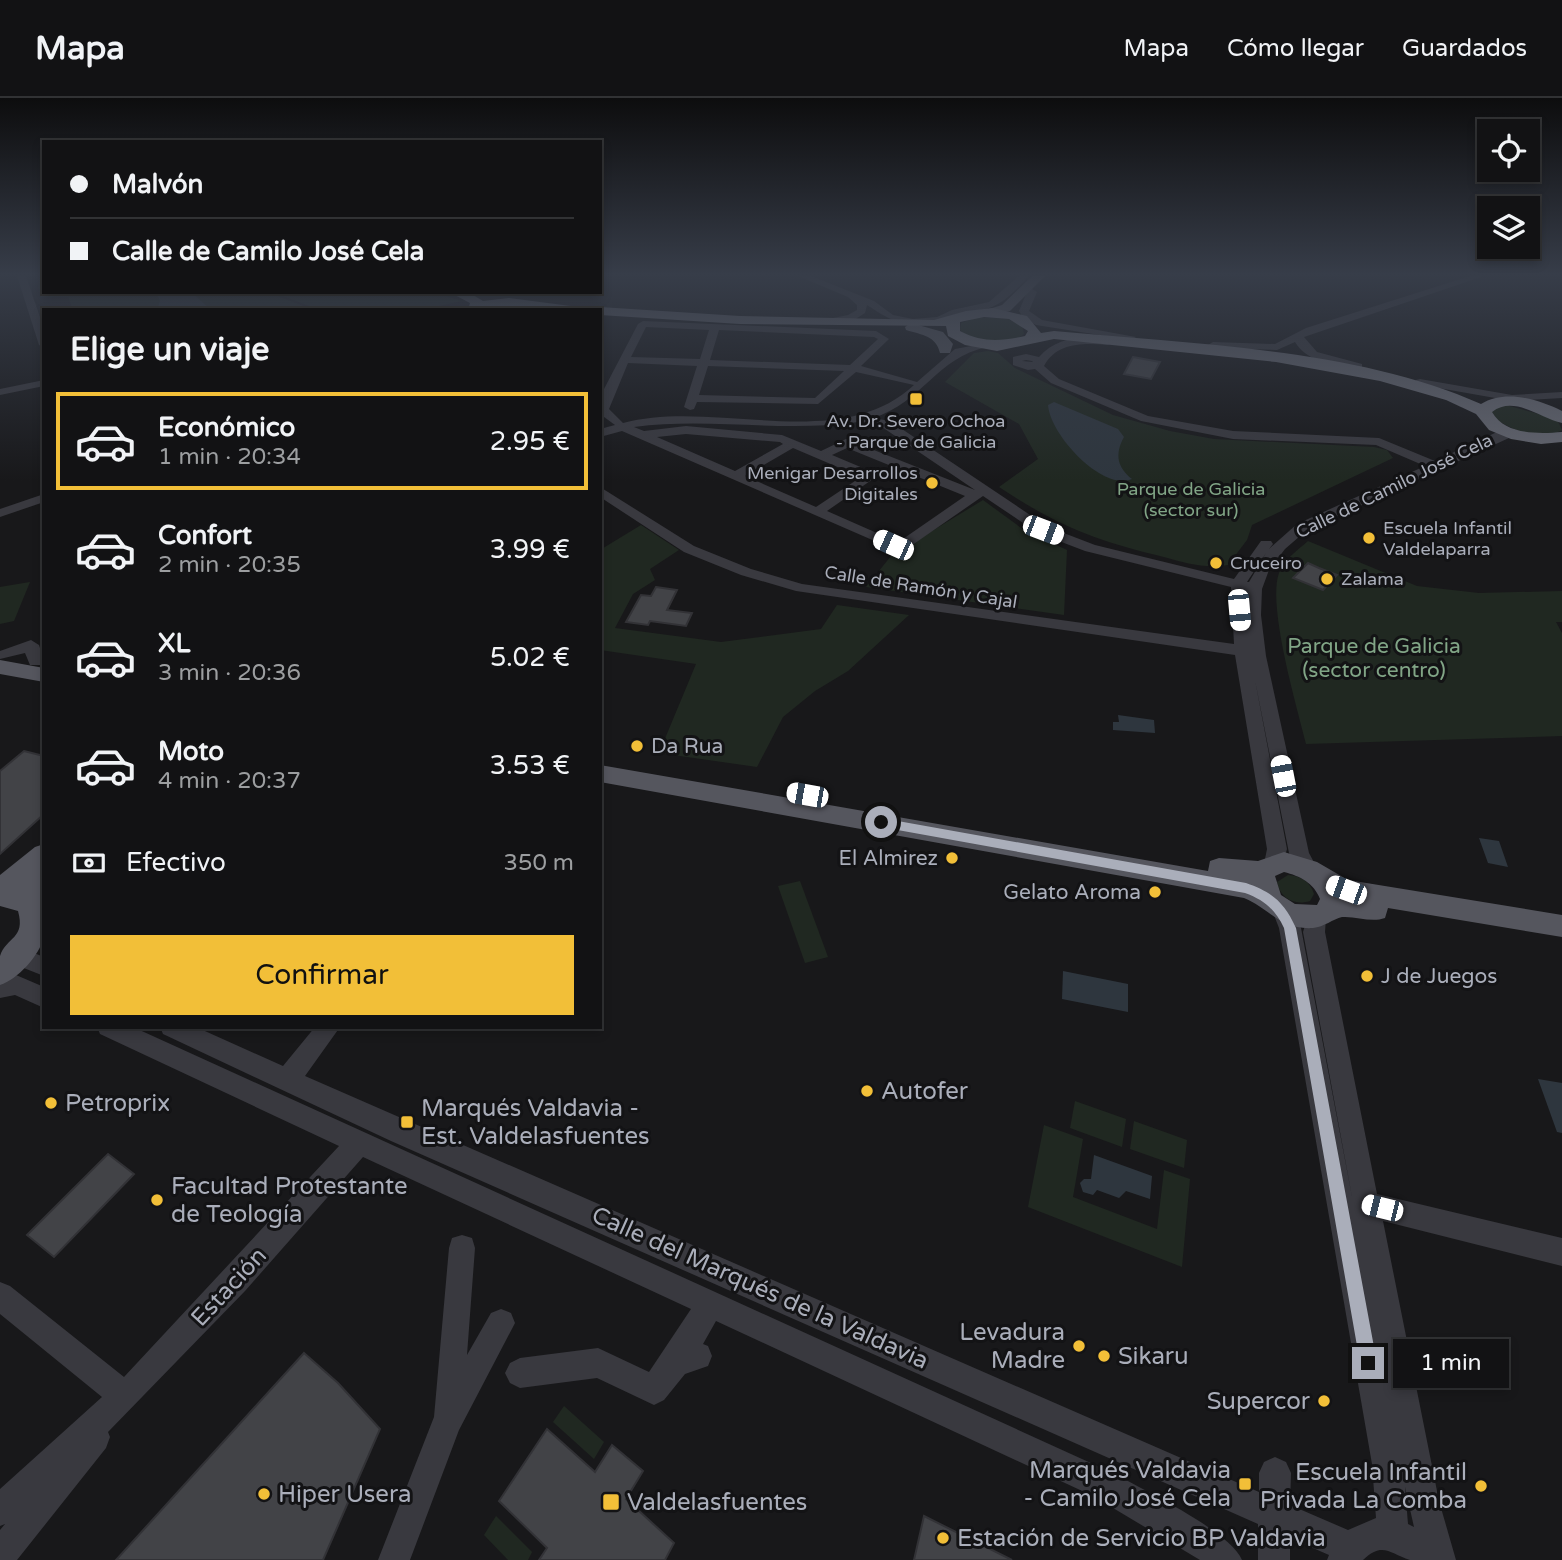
<!DOCTYPE html>
<html lang="es">
<head>
<meta charset="utf-8">
<style>
  :root { --surface:#121214; --page:#1b1b1d; --text:#f1f3f6; --muted:#9c9ea0; --line:#313234; --accent:#f2bf38 }
  body { margin:0; font-family:"Varela Round",sans-serif; background:var(--page); color:var(--text); height:100vh; display:flex; flex-direction:column; font-size:26px; white-space:nowrap }
  * { box-sizing:border-box; margin:0 }
  p { font-size:23px; color:var(--muted) }
  .icon { flex:none; width:38px; height:38px; fill:none; stroke:currentColor; stroke-width:2; stroke-linecap:round; stroke-linejoin:round }
  .map { position:relative; flex:1; overflow:hidden }
  .drawer { position:absolute; left:42px; top:210px; width:560px; height:721px; display:flex; flex-direction:column; background:var(--surface); border-radius:0px; box-shadow:0 4px 10px #0003,0 0 0 2px var(--line) }
  .drawer>* { flex:none }
  .top-card { position:absolute; left:42px; top:42px; width:560px; height:154px; border-radius:0px; box-shadow:0 4px 10px #0003,0 0 0 2px var(--line); display:grid; align-content:center; height:154px; padding:0 28px; background:var(--surface) }
  .buttons { position:absolute; left:1477px; top:21px; display:grid; gap:14px }
  .buttons a { display:grid; place-items:center; width:63px; height:63px; border-radius:0px; background:var(--surface); box-shadow:0 4px 10px #0003,0 0 0 2px var(--line); font-size:35px }
  .end { position:absolute; width:32px; height:32px; margin:-16px; border:9px solid #aaaeba; background:#111; box-shadow:0 0 0 4px #111 }
  .from { border-radius:50% }
  .bubble { position:absolute; height:49px; border-radius:0px; background:var(--surface); box-shadow:0 4px 10px #0003,0 0 0 2px var(--line); font-size:23px; font-weight:600; line-height:49px; text-align:center }
  .car { position:absolute; width:21px; height:42px; margin:-21px -10px; border-radius:9px; box-shadow:0 0 5px 2px #0007; background:linear-gradient(#fff 24%,#345 0 40%,#fff 0 76%,#345 0 86%,#fff 0) }
  .top-card b { display:flex; align-items:center; gap:24px; height:66px; font-size:26px }
  .top-card b+b { border-top:2px solid var(--line) }
  .top-card i { width:18px; height:18px; background:var(--text) }
  ul { padding:0; list-style:none }
  li { display:flex; align-items:center; gap:21px; height:98px; margin:0 14px 10px; padding:0 14px; border:4px solid transparent; border-radius:0px }
  li div { flex:1 }
  li b { display:block; font-size:26px }
  li em { font-style:normal; font-weight:600 }
  li.current { border-color:var(--accent) }
  li>.icon { width:63px; height:63px; stroke-width:1.5 }
  h2 { padding:0 28px; font-size:32px; line-height:84px }
  .pay { display:flex; align-items:center; gap:18px; height:77px; padding:0 28px; font-size:26px }
  .pay p { margin-inline-start:auto }
  .cta { display:flex; gap:14px; margin-top:auto; padding:14px 28px }
  .cta a { flex:1; height:80px; border-radius:0px; background:var(--accent); color:#111; font-size:28px; font-weight:600; line-height:80px; text-align:center }
  header { display:flex; align-items:center; gap:42px; box-sizing:border-box; height:98px; padding:0 35px; background:var(--surface); border-bottom:2px solid var(--line) }
  header strong { font-size:33px }
  nav { display:flex; gap:38px; margin-inline-start:auto; font-size:24px }
  .map>svg:first-child { display:block }
</style>
</head>
<body>
<header>
<strong>Mapa</strong>
<nav><a>Mapa</a><a>Cómo llegar</a><a>Guardados</a></nav>
</header>
<div class="map">
<svg width="1562" height="1462" viewBox="0 0 1562 1462">
  <rect width="100%" height="100%" fill="#18181a"/>
  <!-- green -->
  <g fill="#202821">
    <polygon points="35,178 44,178 44,194 267,194 314,212 73,212 68,199 41,199"/>
    <polygon points="273,194 434,194 461,203 422,212 319,212"/>
    <path d="M979,219L1008,221L1022,228L1024,236C1010,249 974,245 960,232L961,225Z"/>
    <path d="M988,253L998,255L1015,270L1113,317L1170,333L1214,341L1374,349L1387,352L1393,360L1252,427L1247,442L1228,467C1205,471 1186,465 1164,459C1096,443 1058,428 999,389L1038,361L1019,326L945,284L974,255Z"/>
    <path d="M1506,307L1557,321L1562,332C1540,346 1510,331 1491,318L1492,311Z"/>
    <polygon points="983,402 1024,432 1067,452 1064,517 866,489 891,458"/>
    <polygon points="641,427 679,452 650,471 655,482 633,496 615,530 721,544 821,531 837,507 909,517 848,573 815,593 783,619 757,669 659,655 696,566 600,552 600,452"/>
    <path d="M1308,443L1417,488L1479,495L1562,493V524H1556L1562,535V638L1306,646C1297,609 1267,508 1279,475C1284,461 1298,452 1308,443Z"/>
    <polygon points="30,484 14,523 0,526 0,489"/>
    <path d="M1288,777C1300,778 1310,783 1314,796L1310,803C1294,808 1280,800 1277,784Z"/>
    <polygon points="800,783 828,859 805,865 778,788"/>
    <polygon points="1075,1003 1126,1021 1122,1049 1070,1030"/>
    <polygon points="1134,1023 1187,1042 1184,1070 1130,1051"/>
    <polygon points="1044,1027 1083,1041 1073,1099 1157,1131 1164,1072 1190,1081 1182,1169 1028,1109"/>
    <polygon points="564,1308 604,1344 594,1361 553,1324"/>
    <polygon points="496,1418 532,1454 528,1462 508,1462 484,1437"/>
  </g>
  <!-- water -->
  <g fill="#2e363e">
    <polygon points="156,194 191,194 211,212 166,212 158,209 160,203"/>
    <path d="M1054,304L1118,331L1124,339C1114,357 1118,370 1132,381C1103,394 1050,337 1048,307Z"/>
    <polygon points="1118,617 1154,622 1155,635 1113,632 1113,624 1119,624"/>
    <polygon points="1479,740 1499,743 1508,769 1488,765"/>
    <polygon points="1063,873 1128,886 1128,914 1062,901"/>
    <polygon points="1538,981 1562,985 1562,1035 1557,1034"/>
    <polygon points="1094,1057 1152,1078 1150,1101 1126,1093 1119,1100 1097,1092 1093,1097 1083,1094 1080,1085 1084,1081 1091,1081"/>
  </g>
  <!-- building -->
  <g fill="#424347" stroke="#323236" stroke-width="2">
    <polygon points="1133,259 1160,264 1151,281 1124,276"/>
    <polygon points="1308,465 1319,470 1337,477 1323,492 1293,480"/>
    <polygon points="656,489 677,492 667,512 692,515 686,528 650,523 648,527 626,524 641,497 651,498"/>
    <polygon points="24,653 44,658 44,716 0,756 0,673"/>
    <polygon points="108,1056 134,1076 54,1159 27,1137"/>
    <polygon points="304,1255 338,1285 380,1331 323,1462 116,1462"/>
    <polygon points="547,1331 595,1374 612,1347 643,1373 626,1401 674,1445 665,1462 539,1462 547,1450 499,1403"/>
    <polygon points="924,1418 1012,1462 914,1462"/>
  </g>
  <g fill="none" stroke-linecap="round" stroke-linejoin="round">
    <!-- minor -->
    <g fill="#39393f" fill-rule="evenodd">
      <polygon points="17,178 26,178 44,231 44,250 39,247"/>
      <path d="M798,178H811L874,203L893,217L913,221L937,219L952,212L989,204L1019,178H1029C1020,188 1008,201 996,207C986,213 970,212 959,216C916,230 905,233 867,207L865,215L854,222L828,225V221L848,217L857,212V207L848,199Z"/>
      <path d="M1470,178H1484L1304,239L1317,254L1362,266V270C1340,273 1306,263 1295,244L1277,252L1213,250L1208,247L1213,244L1275,246L1306,230Z"/>
      <polygon points="1032,191 1037,194 1029,213 1042,222 1136,239 1131,242 1036,227 1024,221 1019,213 1027,194"/>
      <path d="M643,223L876,233L889,241L861,268L917,284L955,251L987,245V249C936,260 923,304 873,320L890,323L1048,429L1095,447L1234,481L1261,443H1271L1273,446L1269,451L1297,426L1425,368L1376,347L1233,341L1141,323L1051,285L1035,271L1028,272L1013,267V259L1026,256L1039,259C1057,238 1086,237 1112,242L1113,244L1108,247C1084,245 1057,244 1044,268L1059,281L1148,318L1233,333L1379,340L1435,363L1497,334L1514,331L1520,335L1307,432L1285,451L1269,472L1262,491L1261,517L1266,558L1309,755L1317,770L1314,776H1300L1289,755L1255,582L1287,751L1281,772H1267L1264,766L1267,751L1235,557L796,493L741,477L684,454L600,399V389L694,448L751,471L802,486L1234,546L1231,489L1085,453L1038,435L983,398L908,450L893,451L622,333L600,339V331L615,327L600,316L604,291L638,226ZM646,229L709,232L700,261L631,259ZM719,232L874,239L878,241L850,267L710,262ZM1026,262L1032,263L1033,264L1022,263ZM628,265L697,268L684,309L690,312L694,311L697,304L818,306L856,274L914,287C839,357 714,300 623,325L609,311ZM708,268L844,273L815,300L699,297ZM858,324L882,329L975,392L846,341L821,353L782,337L686,328L644,333L634,329C709,319 783,335 858,324ZM686,336L780,344L783,346L735,373L657,339ZM793,350L861,379L816,409L745,378ZM847,350L965,398L900,443H895L827,413L883,374L877,370L870,373L832,357ZM1266,455L1249,484H1247Z"/>
      <polygon points="1420,281 1512,297 1562,294 1562,300 1512,303 1416,286 1416,282"/>
      <polygon points="44,282 44,288 0,297 0,291"/>
      <polygon points="44,396 44,404 0,419 0,411"/>
      <polygon points="31,542 39,547 44,562 42,567 30,567 25,555 0,561 0,553"/>
      <path d="M1282,803L1289,806L1301,830L1353,1104L1303,834L1309,814L1316,811L1323,814L1326,820L1325,834L1377,1096L1562,1140V1168L1383,1123L1439,1403L1456,1462C1443,1462 1423,1462 1410,1462C1390,1456 1383,1443 1363,1462H1327L1329,1457L1290,1440V1462H1258V1426L391,1043L163,936L160,929H196L283,968L315,929H340L305,978L1259,1394V1375L1264,1364L1275,1359L1286,1364L1291,1375L1290,1407L1348,1432L1376,1420L1372,1366L1279,830L1272,812L1275,806ZM1405,1389L1414,1429L1408,1426Z"/>
      <polygon points="19,849 44,859 44,878 11,865 8,858 11,851"/>
      <polygon points="16,877 44,889 44,910 15,897 0,900 0,880"/>
      <path d="M97,929H133L1115,1376C1145,1393 1230,1433 1242,1462H1200L1093,1398L716,1223L703,1246L708,1248L712,1258L708,1268L685,1276L664,1302L654,1307L597,1280L520,1290L510,1285L505,1275L510,1265L520,1260L598,1250L649,1274L691,1211L363,1059L245,1193L108,1334L110,1339L106,1350L17,1462H0V1432L5,1426L0,1428V1391L102,1299L0,1216V1184L10,1188L124,1279L339,1048L100,936Z"/>
      <polygon points="462,1137 472,1140 475,1150 467,1257 491,1215 501,1211 511,1215 515,1225 459,1332 410,1462 378,1462 434,1319 449,1150 452,1140"/>
    </g>
    <!-- major -->
    <g fill="#55565e" fill-rule="evenodd">
      <polygon points="1032,178 1045,178 1010,213 986,218 986,212 1002,207"/>
      <path d="M911,225L943,234L953,246L950,255H940C936,238 923,237 906,232L905,229Z"/>
      <polygon points="0,562 44,570 44,584 0,576"/>
      <path d="M600,667L1208,773L1210,763L1219,760L1258,763L1284,754L1317,764L1348,782L1562,817V839L1388,810L1385,820C1371,825 1357,818 1342,819C1333,821 1324,829 1313,830C1280,832 1269,810 1244,800L600,684ZM1284,774C1300,778 1314,785 1320,801L1317,807L1295,806L1281,797L1275,778Z"/>
      <path d="M44,746V801C38,810 46,827 44,839C39,858 18,881 0,887C0,879 0,866 0,858C6,839 26,841 18,813L0,808V777L35,749Z"/>
    </g>
    <!-- highway -->
    <path fill="#656770" fill-rule="evenodd" d="M449,194H468L483,203L509,200L594,211L600,209L740,218L934,222L966,213L993,210L1027,218L1041,235L1054,233C1190,246 1356,250 1481,306C1505,291 1538,301 1562,313V325C1540,320 1514,297 1492,314C1505,337 1539,336 1562,334V344L1541,346L1511,341L1489,332L1476,316L1446,302L1380,283L1276,264L1054,241L997,253L965,247L948,238L946,228L740,226L600,217V212H528L501,208L468,212L470,205ZM984,219L1009,221L1028,233L1025,238C1001,243 983,245 960,233V224Z"/>
  </g>
  <!-- sky -->
  <linearGradient id="sky" x2="0" y2="1"><stop stop-color="#0d0d0e"/><stop offset="0.46" stop-color="#373d49"/><stop offset="1" stop-color="#373d49" stop-opacity="0"/></linearGradient>
  <rect width="1562" height="383" fill="url(#sky)"/>
  <!-- route -->
  <path fill="#aaaeba" d="M881,720L1246,785C1272,794 1284,804 1296,830L1377,1265L1374,1271L1368,1273L1362,1271L1360,1265L1284,830C1275,811 1264,802 1245,795L881,729L875,724Z"/>
  <!-- markers -->
  <g fill="#f2bf38" stroke="#131315" stroke-width="2.5">
    <rect x="909" y="294" width="14" height="14" rx="3.5"/>
    <circle cx="932" cy="385" r="7"/>
    <circle cx="1369" cy="440" r="7"/>
    <circle cx="1216" cy="465" r="7"/>
    <circle cx="1327" cy="481" r="7"/>
    <circle cx="637" cy="648" r="7"/>
    <circle cx="952" cy="760" r="7"/>
    <circle cx="1155" cy="794" r="7"/>
    <circle cx="1367" cy="878" r="7"/>
    <circle cx="867" cy="993" r="7"/>
    <circle cx="51" cy="1005" r="7"/>
    <rect x="400" y="1017" width="14" height="14" rx="3.5"/>
    <circle cx="157" cy="1102" r="7"/>
    <circle cx="1079" cy="1248" r="7"/>
    <circle cx="1104" cy="1258" r="7"/>
    <circle cx="1324" cy="1303" r="7"/>
    <rect x="1238" y="1379" width="14" height="14" rx="3.5"/>
    <circle cx="1481" cy="1388" r="7"/>
    <circle cx="264" cy="1396" r="7"/>
    <rect x="602" y="1395" width="18" height="18" rx="3.5"/>
    <circle cx="943" cy="1440" r="7"/>
  </g>
  <g text-anchor="middle" dominant-baseline="central" stroke-width="6" stroke-linejoin="round" paint-order="stroke">
    <!-- far-poi labels -->
    <g font-size="18" fill="#aaaeba" stroke="#131315" text-anchor="start">
      <text x="916" y="323" text-anchor="middle">Av. Dr. Severo Ochoa<tspan x="916" dy="21">- Parque de Galicia</tspan></text>
      <text x="918" y="375" text-anchor="end">Menigar Desarrollos<tspan x="918" dy="21">Digitales</tspan></text>
      <text x="1383" y="430">Escuela Infantil<tspan x="1383" dy="21">Valdelaparra</tspan></text>
      <text x="1230" y="465">Cruceiro</text>
      <text x="1341" y="481">Zalama</text>
    </g>
    <!-- far-street labels -->
    <g font-size="18" fill="#aaaeba" stroke="#131315">
      <text transform="translate(1394 388) rotate(-26)">Calle de Camilo José Cela</text>
      <text transform="translate(921 489) rotate(9)">Calle de Ramón y Cajal</text>
    </g>
    <!-- far-park labels -->
    <g font-size="18" fill="#81a586" stroke="#131315">
      <text x="1191" y="391">Parque de Galicia<tspan x="1191" dy="21">(sector sur)</tspan></text>
    </g>
    <!-- park labels -->
    <g font-size="21" fill="#81a586" stroke="#131315">
      <text x="1374" y="548">Parque de Galicia<tspan x="1374" dy="24">(sector centro)</tspan></text>
    </g>
    <!-- poi labels -->
    <g font-size="21" fill="#aaaeba" stroke="#131315" text-anchor="start">
      <text x="651" y="648">Da Rua</text>
      <text x="938" y="760" text-anchor="end">El Almirez</text>
      <text x="1141" y="794" text-anchor="end">Gelato Aroma</text>
      <text x="1381" y="878">J de Juegos</text>
    </g>
    <!-- near-poi labels -->
    <g font-size="24" fill="#aaaeba" stroke="#131315" text-anchor="start">
      <text x="881" y="993">Autofer</text>
      <text x="65" y="1005">Petroprix</text>
      <text x="421" y="1010">Marqués Valdavia -<tspan x="421" dy="28">Est. Valdelasfuentes</tspan></text>
      <text x="171" y="1088">Facultad Protestante<tspan x="171" dy="28">de Teología</tspan></text>
      <text x="1065" y="1234" text-anchor="end">Levadura<tspan x="1065" dy="28">Madre</tspan></text>
      <text x="1118" y="1258">Sikaru</text>
      <text x="1310" y="1303" text-anchor="end">Supercor</text>
      <text x="1231" y="1372" text-anchor="end">Marqués Valdavia<tspan x="1231" dy="28">- Camilo José Cela</tspan></text>
      <text x="1467" y="1374" text-anchor="end">Escuela Infantil<tspan x="1467" dy="28">Privada La Comba</tspan></text>
      <text x="278" y="1396">Hiper Usera</text>
      <text x="627" y="1404">Valdelasfuentes</text>
      <text x="957" y="1440">Estación de Servicio BP Valdavia</text>
    </g>
    <!-- near-street labels -->
    <g font-size="24" fill="#aaaeba" stroke="#131315">
      <text transform="translate(229 1189) rotate(-47)">Estación</text>
      <text transform="translate(760 1190) rotate(24)">Calle del Marqués de la Valdavia</text>
    </g>
  </g>
</svg>
<div class="buttons">
<a><svg class="icon" aria-label="locate" viewBox="0 0 24 24"><circle cx="12" cy="12" r="6"/><path d="M12 2v4M12 18v4M2 12h4M18 12h4"/></svg></a>
<a><svg class="icon" aria-label="layers" viewBox="0 0 24 24"><path d="M12 4l9 5-9 5-9-5zM3 14l9 5 9-5"/></svg></a>
</div>
<i class="end from" style="left:881px;top:724px"></i>
<i class="end" style="left:1368px;top:1265px"></i>
<div class="bubble" style="left:1393px;top:1241px;width:116px">1 min</div>
<i class="car" style="left:1043px;top:432px;rotate:111deg"></i>
<i class="car" style="left:893px;top:447px;rotate:294deg"></i>
<i class="car" style="left:1239px;top:512px;rotate:175deg"></i>
<i class="car" style="left:1283px;top:678px;rotate:349deg"></i>
<i class="car" style="left:807px;top:697px;rotate:280deg"></i>
<i class="car" style="left:1346px;top:792px;rotate:290deg"></i>
<i class="car" style="left:1382px;top:1110px;rotate:284deg"></i>
<div class="top-card">
<b><i class="from"></i>Malvón</b>
<b><i></i>Calle de Camilo José Cela</b>
</div>
<section class="drawer">
<h2>Elige un viaje</h2>
<ul>
<li class="current"><svg class="icon" aria-label="car" viewBox="0 0 24 24"><path d="M5 17H2v-5l4-1 3-4h7l3 4 3 1v5h-3M9 17h6M6 11h13"/><circle cx="7" cy="17" r="2"/><circle cx="17" cy="17" r="2"/></svg><div><b>Económico</b><p>1 min · 20:34</p></div><em>2.95 €</em></li>
<li><svg class="icon" aria-label="car" viewBox="0 0 24 24"><path d="M5 17H2v-5l4-1 3-4h7l3 4 3 1v5h-3M9 17h6M6 11h13"/><circle cx="7" cy="17" r="2"/><circle cx="17" cy="17" r="2"/></svg><div><b>Confort</b><p>2 min · 20:35</p></div><em>3.99 €</em></li>
<li><svg class="icon" aria-label="car" viewBox="0 0 24 24"><path d="M5 17H2v-5l4-1 3-4h7l3 4 3 1v5h-3M9 17h6M6 11h13"/><circle cx="7" cy="17" r="2"/><circle cx="17" cy="17" r="2"/></svg><div><b>XL</b><p>3 min · 20:36</p></div><em>5.02 €</em></li>
<li><svg class="icon" aria-label="car" viewBox="0 0 24 24"><path d="M5 17H2v-5l4-1 3-4h7l3 4 3 1v5h-3M9 17h6M6 11h13"/><circle cx="7" cy="17" r="2"/><circle cx="17" cy="17" r="2"/></svg><div><b>Moto</b><p>4 min · 20:37</p></div><em>3.53 €</em></li>
</ul>
<div class="pay"><svg class="icon" aria-label="cash" viewBox="0 0 24 24"><path d="M3 7h18v10H3z"/><circle cx="12" cy="12" r="2"/></svg>Efectivo<p>350 m</p></div>
<div class="cta"><a>Confirmar</a></div>
</section>
</div>
</body>
</html>
